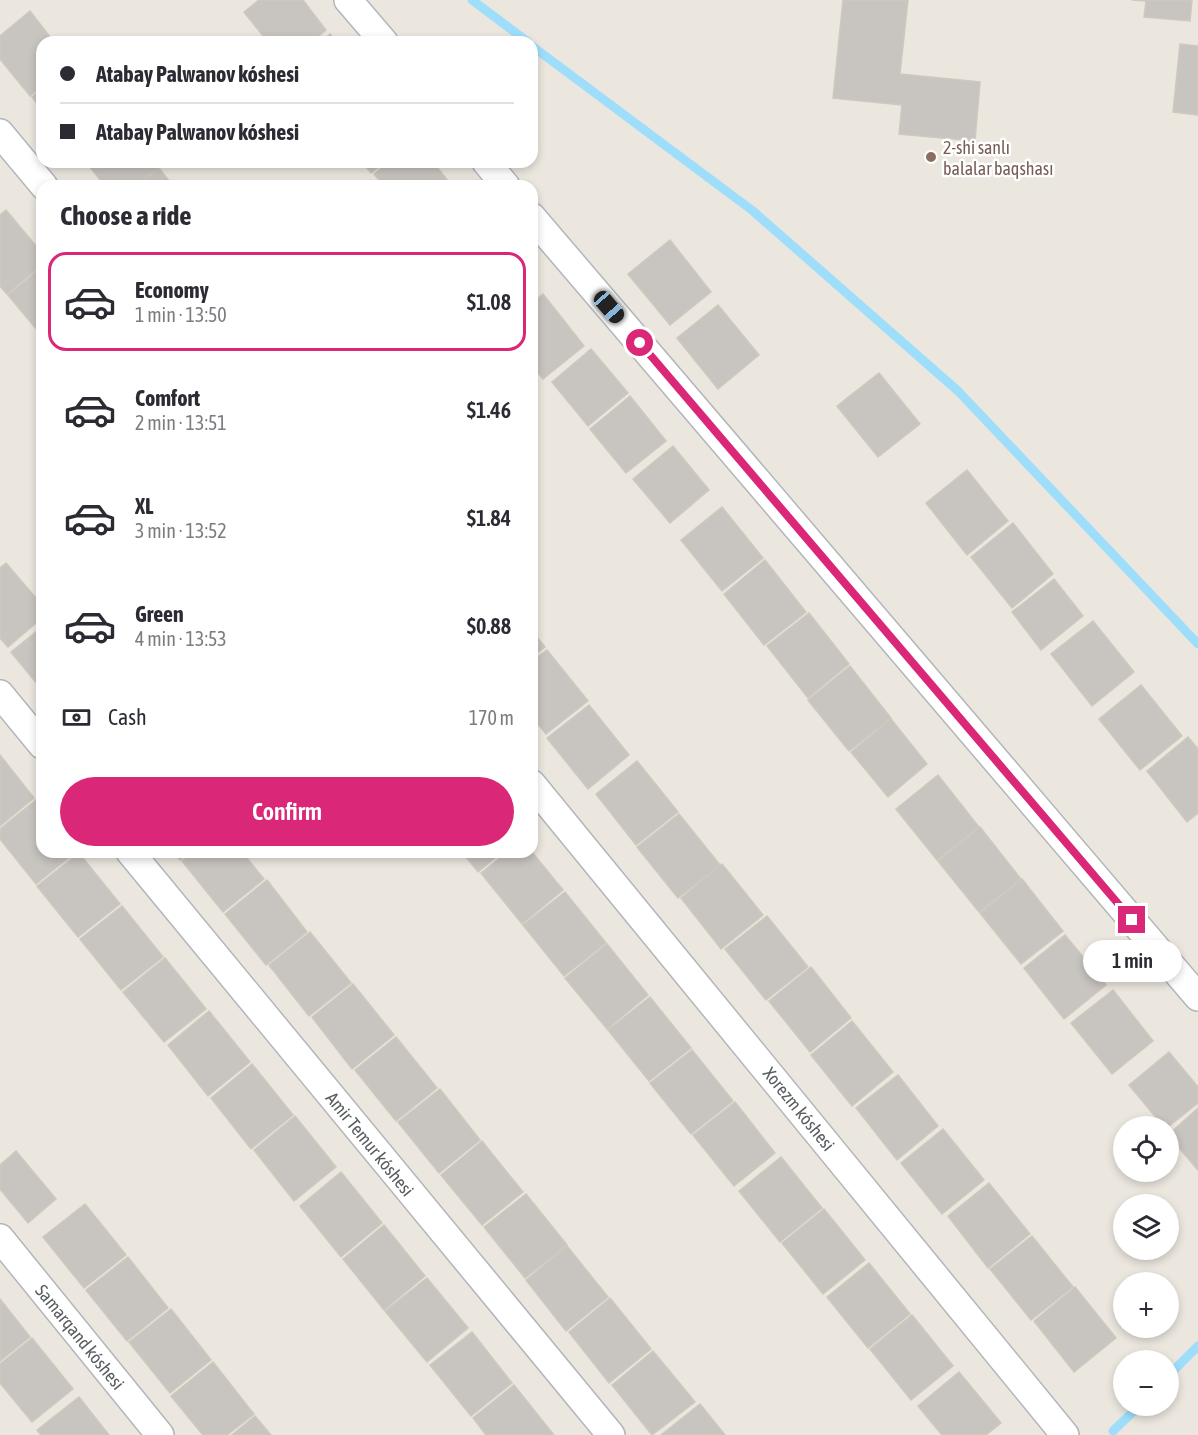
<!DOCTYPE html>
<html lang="en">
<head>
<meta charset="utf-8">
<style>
  :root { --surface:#fff; --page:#f7f7f7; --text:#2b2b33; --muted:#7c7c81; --line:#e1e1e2; --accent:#db2777 }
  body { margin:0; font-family:"Asap Condensed",sans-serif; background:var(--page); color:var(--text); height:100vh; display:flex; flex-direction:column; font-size:22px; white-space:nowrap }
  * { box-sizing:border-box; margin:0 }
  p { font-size:20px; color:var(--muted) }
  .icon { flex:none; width:33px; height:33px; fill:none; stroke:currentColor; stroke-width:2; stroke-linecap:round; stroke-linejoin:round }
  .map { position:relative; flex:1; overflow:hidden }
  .sheet { position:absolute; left:36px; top:180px; width:502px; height:678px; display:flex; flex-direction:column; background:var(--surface); border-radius:18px; box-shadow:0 3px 9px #0003 }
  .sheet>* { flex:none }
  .hud { position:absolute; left:36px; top:36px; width:502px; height:132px; border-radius:18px; box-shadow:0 3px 9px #0003; display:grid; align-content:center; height:132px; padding:0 24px; background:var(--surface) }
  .tools { position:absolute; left:1113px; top:1116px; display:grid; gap:12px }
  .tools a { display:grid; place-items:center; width:66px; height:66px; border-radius:50%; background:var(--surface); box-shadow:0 3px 9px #0003; font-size:30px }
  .end { position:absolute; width:27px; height:27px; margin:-14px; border:8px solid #db2777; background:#fff; box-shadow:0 0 0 3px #fff }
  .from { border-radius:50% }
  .bubble { position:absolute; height:42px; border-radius:21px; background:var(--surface); box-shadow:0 3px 9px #0003; font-size:20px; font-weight:600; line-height:42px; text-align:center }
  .car { position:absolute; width:18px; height:36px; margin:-18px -9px; border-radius:8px; box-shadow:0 0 4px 2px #0007; background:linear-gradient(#222 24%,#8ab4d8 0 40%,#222 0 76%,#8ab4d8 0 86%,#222 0) }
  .hud b { display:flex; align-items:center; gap:21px; height:57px; font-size:22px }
  .hud b+b { border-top:2px solid var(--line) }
  .hud i { width:15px; height:15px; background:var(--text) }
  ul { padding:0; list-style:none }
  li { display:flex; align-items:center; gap:18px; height:99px; margin:0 12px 9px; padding:0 12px; border:3px solid transparent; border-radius:18px }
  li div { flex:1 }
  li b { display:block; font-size:22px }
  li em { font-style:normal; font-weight:600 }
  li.on { border-color:var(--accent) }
  li>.icon { width:54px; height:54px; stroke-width:1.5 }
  h2 { padding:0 24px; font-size:27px; line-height:72px }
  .pay { display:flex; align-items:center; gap:15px; height:66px; padding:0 24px; font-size:22px }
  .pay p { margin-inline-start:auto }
  .button { display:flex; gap:12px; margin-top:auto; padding:12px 24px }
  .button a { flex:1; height:69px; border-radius:36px; background:var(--accent); color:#fff; font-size:24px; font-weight:600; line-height:69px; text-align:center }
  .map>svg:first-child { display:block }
</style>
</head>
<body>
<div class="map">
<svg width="1198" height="1435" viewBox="0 0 1198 1435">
  <rect width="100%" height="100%" fill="#ebe7df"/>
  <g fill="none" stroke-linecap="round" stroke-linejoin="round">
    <!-- stream -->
    <g stroke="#9fdefb" stroke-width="9">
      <polyline points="472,0 528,42"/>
      <polyline points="532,46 753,211 958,391 1198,644"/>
      <polyline points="1168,1376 1198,1346"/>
      <polyline points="1113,1431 1139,1406"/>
    </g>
  </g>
  <!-- building -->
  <g fill="#c8c4bf" stroke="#cfc8be" stroke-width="1.5">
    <polygon points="259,0 303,0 326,30 311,42 268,42 244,12"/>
    <polygon points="843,0 908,0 900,74 980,82 975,141 899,134 902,105 833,98"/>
    <polygon points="1132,0 1192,0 1190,21 1144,17 1146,1"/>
    <polygon points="30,11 54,42 42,42 42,86 30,96 0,59 0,36"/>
    <polygon points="330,34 337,42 321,42"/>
    <polygon points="1180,44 1198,46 1198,115 1173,112"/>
    <polygon points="42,89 42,110 32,97"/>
    <polygon points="86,162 154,162 159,167 136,186 105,186"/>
    <polygon points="362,162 385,162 371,173"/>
    <polygon points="389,162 433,162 452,186 384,186 374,174"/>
    <polygon points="159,168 173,186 137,186"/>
    <polygon points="6,210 42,253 42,265 7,294 0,286 0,215"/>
    <polygon points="670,240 711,292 670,325 628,274"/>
    <polygon points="42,267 42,336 8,295"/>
    <polygon points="543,294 584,346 543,379 532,366 532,303"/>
    <polygon points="718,305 759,355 718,389 677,338"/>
    <polygon points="591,349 628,393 588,426 552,382"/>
    <polygon points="879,373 920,424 878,457 837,406"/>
    <polygon points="630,396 666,441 626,473 590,429"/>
    <polygon points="673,446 709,490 670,523 633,479"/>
    <polygon points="967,470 1008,521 967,555 926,503"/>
    <polygon points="722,507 763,558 722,591 681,540"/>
    <polygon points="1013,523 1053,574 1012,608 971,557"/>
    <polygon points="765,560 806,612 764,645 724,594"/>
    <polygon points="6,563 42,605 42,618 8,647 0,638 0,568"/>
    <polygon points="1054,579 1083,616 1041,650 1012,612"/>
    <polygon points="809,613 849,664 808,698 767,646"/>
    <polygon points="1093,621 1134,672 1092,706 1051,654"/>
    <polygon points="42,627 42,690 11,652"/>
    <polygon points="532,631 545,647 532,657"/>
    <polygon points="547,650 588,701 546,734 532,717 532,661"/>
    <polygon points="850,666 891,718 849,751 808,700"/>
    <polygon points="1141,685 1182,736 1140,770 1099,719"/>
    <polygon points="589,705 629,755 588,789 547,738"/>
    <polygon points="891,719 927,764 888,797 851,752"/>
    <polygon points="1188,737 1198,749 1198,813 1187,822 1147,771"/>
    <polygon points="0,755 34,798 0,826"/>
    <polygon points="637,761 678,812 636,845 596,794"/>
    <polygon points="938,775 979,827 937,860 896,809"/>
    <polygon points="37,799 42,806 42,852 76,852 36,884 0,839 0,829"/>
    <polygon points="679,814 720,865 678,898 637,847"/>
    <polygon points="980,827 1021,879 979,912 938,861"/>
    <polygon points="173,852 190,852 180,860"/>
    <polygon points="193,852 242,852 264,879 223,912 182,861"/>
    <polygon points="462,852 502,852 478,872"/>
    <polygon points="507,852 532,852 563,890 522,924 481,873"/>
    <polygon points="79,853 120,904 78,937 37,886"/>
    <polygon points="722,864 763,915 721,949 681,898"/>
    <polygon points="1022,879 1063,931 1021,964 980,913"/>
    <polygon points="267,880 307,932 266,965 225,914"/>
    <polygon points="565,892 606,943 564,976 523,925"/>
    <polygon points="122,906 163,957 121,990 80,939"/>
    <polygon points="767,916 808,967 766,1000 725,949"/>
    <polygon points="310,932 351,983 309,1016 269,965"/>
    <polygon points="1065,935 1106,985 1064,1019 1024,968"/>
    <polygon points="607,944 648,995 607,1029 565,978"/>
    <polygon points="165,958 206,1009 164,1042 123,992"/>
    <polygon points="811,967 851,1018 810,1052 769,1001"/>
    <polygon points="353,984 394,1035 352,1069 312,1017"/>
    <polygon points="1113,990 1153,1041 1112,1074 1071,1023"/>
    <polygon points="650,997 691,1048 649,1081 608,1030"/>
    <polygon points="209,1011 250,1062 208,1096 168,1045"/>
    <polygon points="852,1021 893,1072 852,1106 811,1055"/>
    <polygon points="396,1037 437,1088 396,1121 355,1070"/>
    <polygon points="692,1050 733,1101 691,1134 650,1083"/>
    <polygon points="1169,1052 1198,1087 1198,1103 1168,1127 1163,1126 1129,1085"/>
    <polygon points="252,1064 293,1115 251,1149 211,1098"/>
    <polygon points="898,1075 938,1126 897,1160 856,1108"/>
    <polygon points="440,1089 480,1140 439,1173 398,1122"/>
    <polygon points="735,1102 775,1153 734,1186 693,1135"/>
    <polygon points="1198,1108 1198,1170 1168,1135"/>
    <polygon points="295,1116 336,1167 294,1201 254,1150"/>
    <polygon points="943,1129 984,1180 942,1214 901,1163"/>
    <polygon points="482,1141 523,1192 482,1225 441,1175"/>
    <polygon points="16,1151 56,1199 28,1223 0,1189 0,1165"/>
    <polygon points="781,1157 822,1208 780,1242 739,1191"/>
    <polygon points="341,1172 382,1223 341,1257 300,1206"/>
    <polygon points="989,1183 1030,1234 988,1268 948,1216"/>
    <polygon points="526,1194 567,1245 525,1278 484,1227"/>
    <polygon points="85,1204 126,1255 84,1288 43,1237"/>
    <polygon points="824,1209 865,1260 823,1294 782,1243"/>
    <polygon points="384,1225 425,1276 384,1310 343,1259"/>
    <polygon points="1032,1236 1073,1287 1031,1320 990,1269"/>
    <polygon points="567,1246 608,1297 566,1331 526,1280"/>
    <polygon points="128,1257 168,1308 127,1341 86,1290"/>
    <polygon points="869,1263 910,1314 868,1348 827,1297"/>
    <polygon points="427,1278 468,1328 427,1362 385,1311"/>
    <polygon points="1075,1287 1116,1338 1074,1372 1034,1321"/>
    <polygon points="610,1298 651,1349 609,1383 569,1332"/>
    <polygon points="0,1299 30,1337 0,1361"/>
    <polygon points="171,1309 211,1360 170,1393 129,1342"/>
    <polygon points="912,1315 953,1366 911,1400 870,1349"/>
    <polygon points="472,1332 512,1383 471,1416 430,1365"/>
    <polygon points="32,1338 73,1389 32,1422 0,1383 0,1364"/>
    <polygon points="653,1351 695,1402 652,1435 612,1385"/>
    <polygon points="213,1362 254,1414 227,1435 203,1435 171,1396"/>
    <polygon points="959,1372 1001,1423 986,1435 942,1435 918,1406"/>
    <polygon points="514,1385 554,1435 486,1435 473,1418"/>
    <polygon points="79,1397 109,1435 41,1435 37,1430"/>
    <polygon points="700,1404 725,1435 661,1435"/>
    <polygon points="255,1416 271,1435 232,1435"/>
  </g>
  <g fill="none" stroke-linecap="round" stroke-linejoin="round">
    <defs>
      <g id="minor">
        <polyline points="348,0 384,42"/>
        <polyline points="0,133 44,186"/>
        <polyline points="486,162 506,186"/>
        <polyline points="532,217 1198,997"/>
        <polyline points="0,694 42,745"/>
        <polyline points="532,784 1065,1435"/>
        <polyline points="130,852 611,1435"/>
        <polyline points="0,1238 160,1435"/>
      </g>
    </defs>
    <!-- minor casing -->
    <use href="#minor" stroke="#b2b6ba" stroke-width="30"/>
    <!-- minor -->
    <use href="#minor" stroke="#fff" stroke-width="27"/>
  </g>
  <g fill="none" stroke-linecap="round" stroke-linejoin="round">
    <!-- route -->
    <polyline stroke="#db2777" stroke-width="8" points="640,343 1132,920"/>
  </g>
  <!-- markers -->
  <circle fill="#8d6e63" stroke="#fff" stroke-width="2" cx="931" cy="157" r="6"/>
  <g text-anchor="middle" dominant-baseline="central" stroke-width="5" stroke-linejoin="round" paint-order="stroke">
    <!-- education labels -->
    <g font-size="18" fill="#785e54" stroke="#fff" text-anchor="start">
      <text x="943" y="147">2-shi sanlı<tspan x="943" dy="21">balalar baqshası</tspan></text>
    </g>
    <!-- street labels -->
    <g font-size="18" fill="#585d60" stroke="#fff">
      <text transform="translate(799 1109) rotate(51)">Xorezm kóshesi</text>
      <text transform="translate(370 1144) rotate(51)">Amir Temur kóshesi</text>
      <text transform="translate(80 1337) rotate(51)">Samarqand kóshesi</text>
    </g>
  </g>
</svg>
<div class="tools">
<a><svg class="icon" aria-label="locate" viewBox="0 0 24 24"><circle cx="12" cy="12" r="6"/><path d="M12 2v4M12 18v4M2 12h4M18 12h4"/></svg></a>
<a><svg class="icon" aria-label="layers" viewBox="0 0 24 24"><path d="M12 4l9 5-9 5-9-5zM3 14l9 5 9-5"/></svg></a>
<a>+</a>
<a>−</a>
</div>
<i class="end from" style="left:640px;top:343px"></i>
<i class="end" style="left:1132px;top:920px"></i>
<div class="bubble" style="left:1083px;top:940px;width:99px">1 min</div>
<i class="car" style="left:609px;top:307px;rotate:139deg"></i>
<div class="hud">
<b><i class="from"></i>Atabay Palwanov kóshesi</b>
<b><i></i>Atabay Palwanov kóshesi</b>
</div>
<section class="sheet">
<h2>Choose a ride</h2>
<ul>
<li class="on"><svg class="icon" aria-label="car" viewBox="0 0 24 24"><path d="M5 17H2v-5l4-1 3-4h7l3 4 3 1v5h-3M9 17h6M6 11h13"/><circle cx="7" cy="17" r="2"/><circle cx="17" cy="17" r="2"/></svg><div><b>Economy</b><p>1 min · 13:50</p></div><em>$1.08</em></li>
<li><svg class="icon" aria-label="car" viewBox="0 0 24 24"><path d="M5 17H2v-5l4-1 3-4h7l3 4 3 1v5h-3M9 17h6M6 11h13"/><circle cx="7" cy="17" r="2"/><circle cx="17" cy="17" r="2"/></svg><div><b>Comfort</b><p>2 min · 13:51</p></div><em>$1.46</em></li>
<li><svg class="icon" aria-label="car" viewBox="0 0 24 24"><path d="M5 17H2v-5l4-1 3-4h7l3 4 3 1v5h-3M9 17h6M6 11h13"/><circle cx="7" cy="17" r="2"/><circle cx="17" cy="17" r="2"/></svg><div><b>XL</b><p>3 min · 13:52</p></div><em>$1.84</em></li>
<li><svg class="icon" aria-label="car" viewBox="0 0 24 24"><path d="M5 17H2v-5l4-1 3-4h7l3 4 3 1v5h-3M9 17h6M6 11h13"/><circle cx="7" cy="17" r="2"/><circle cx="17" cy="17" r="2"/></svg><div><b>Green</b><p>4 min · 13:53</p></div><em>$0.88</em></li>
</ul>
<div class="pay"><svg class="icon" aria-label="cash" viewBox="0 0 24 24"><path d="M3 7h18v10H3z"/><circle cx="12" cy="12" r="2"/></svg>Cash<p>170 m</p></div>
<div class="button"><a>Confirm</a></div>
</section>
</div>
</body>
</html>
